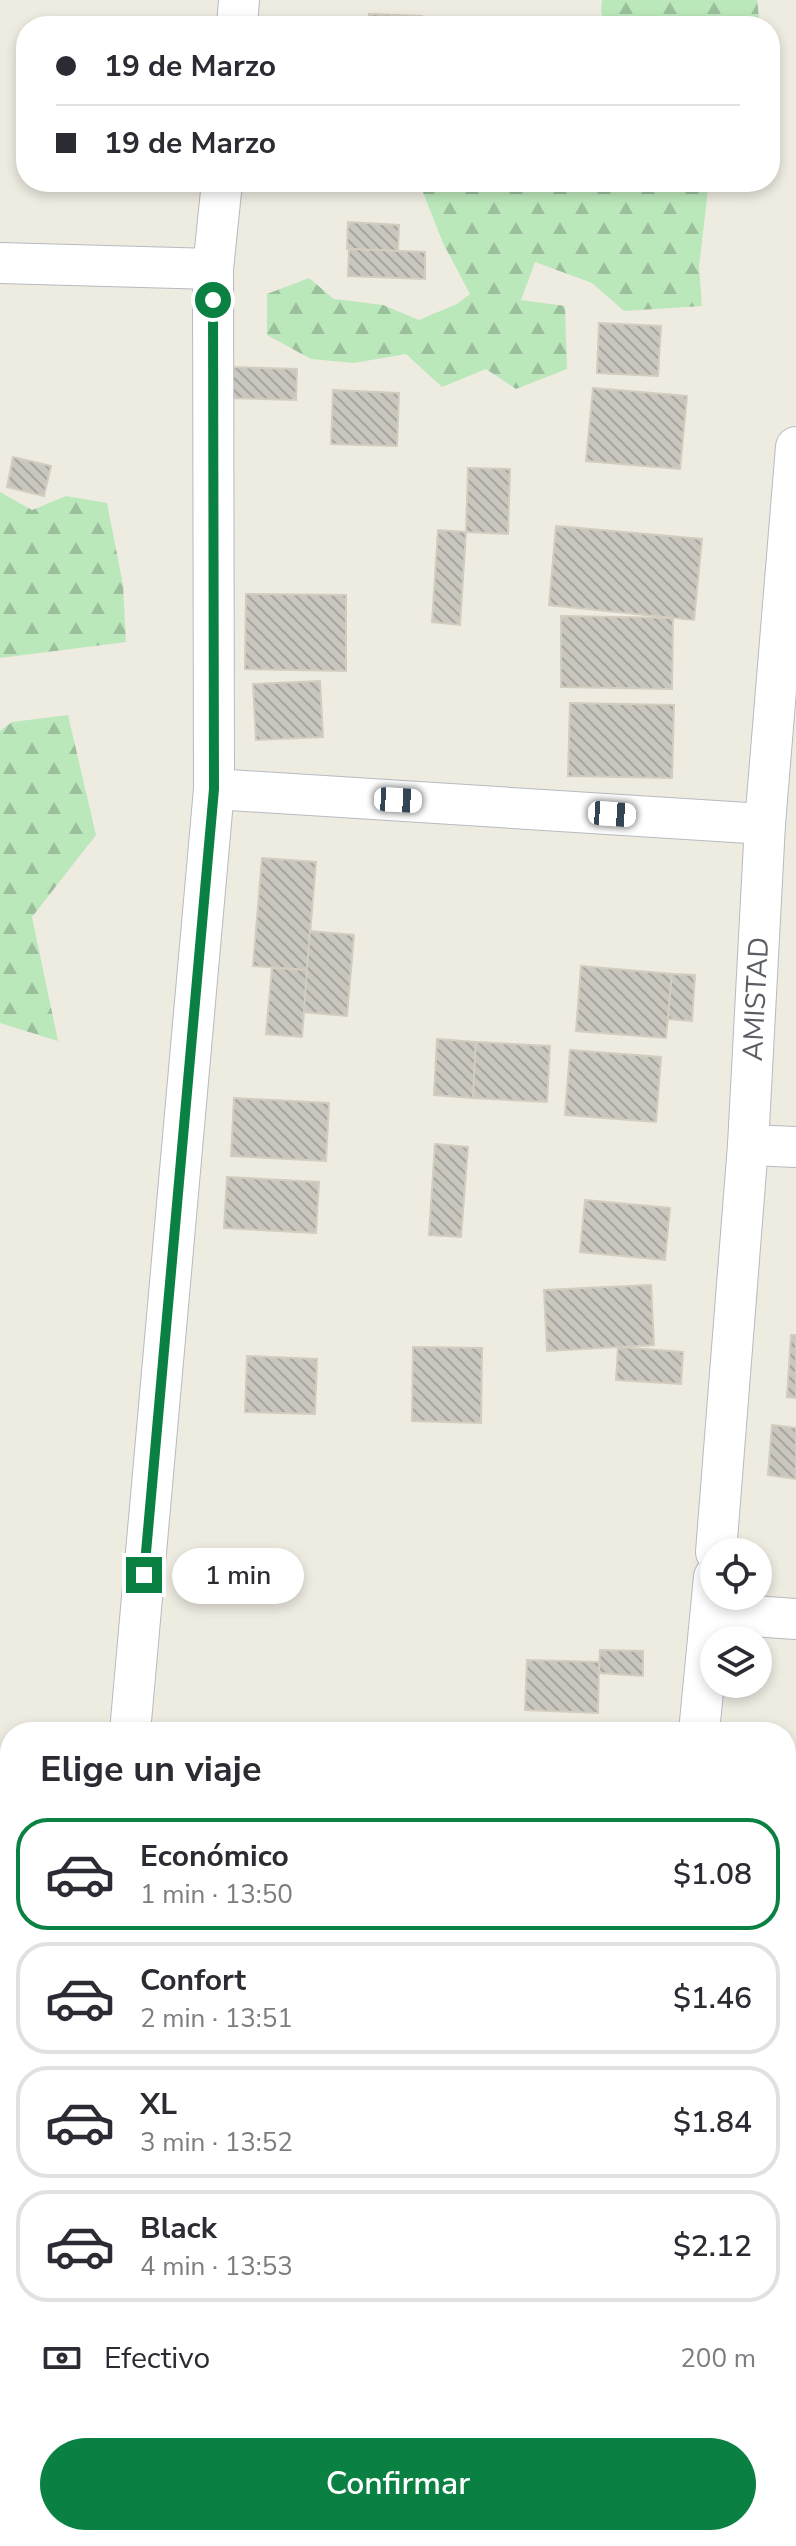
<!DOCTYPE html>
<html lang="es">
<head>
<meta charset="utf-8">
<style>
  :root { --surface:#fff; --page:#f2f2f3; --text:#2b2b33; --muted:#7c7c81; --line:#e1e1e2; --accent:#0b8043 }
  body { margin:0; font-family:"Nunito Sans",sans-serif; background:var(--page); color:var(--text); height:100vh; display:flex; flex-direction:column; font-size:30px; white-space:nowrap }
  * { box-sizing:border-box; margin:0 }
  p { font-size:26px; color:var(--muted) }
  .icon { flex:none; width:44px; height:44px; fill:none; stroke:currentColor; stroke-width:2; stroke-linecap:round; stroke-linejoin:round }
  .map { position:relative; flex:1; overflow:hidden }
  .sheet { position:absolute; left:0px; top:1722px; width:796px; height:824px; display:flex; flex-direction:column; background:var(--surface); border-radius:32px 32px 0 0; box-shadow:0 4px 12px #0003 }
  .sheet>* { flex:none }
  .guide { position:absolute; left:16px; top:16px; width:764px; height:176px; border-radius:32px; box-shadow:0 4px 12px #0003; display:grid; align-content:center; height:176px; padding:0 40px; background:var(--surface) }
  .controls { position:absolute; left:700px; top:1538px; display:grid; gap:16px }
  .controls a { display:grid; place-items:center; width:72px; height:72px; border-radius:50%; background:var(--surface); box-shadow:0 4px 12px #0003; font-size:40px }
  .end { position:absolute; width:36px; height:36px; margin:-18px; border:10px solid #0b8043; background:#fff; box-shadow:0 0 0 4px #fff }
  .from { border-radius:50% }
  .bubble { position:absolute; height:56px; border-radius:28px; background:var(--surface); box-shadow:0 4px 12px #0003; font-size:26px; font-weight:600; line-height:56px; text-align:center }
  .car { position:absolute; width:24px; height:48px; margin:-24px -12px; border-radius:10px; box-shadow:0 0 6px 2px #0007; background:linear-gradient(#fff 24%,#345 0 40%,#fff 0 76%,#345 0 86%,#fff 0) }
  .guide b { display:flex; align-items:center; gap:28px; height:76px; font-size:30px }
  .guide b+b { border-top:2px solid var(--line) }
  .guide i { width:20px; height:20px; background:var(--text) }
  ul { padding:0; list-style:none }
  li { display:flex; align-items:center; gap:24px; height:112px; margin:0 16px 12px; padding:0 24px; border:4px solid var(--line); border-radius:32px }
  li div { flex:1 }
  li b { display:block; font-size:30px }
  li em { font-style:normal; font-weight:600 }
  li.selected { border-color:var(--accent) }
  li>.icon { width:72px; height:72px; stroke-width:1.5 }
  h2 { padding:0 40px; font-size:36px; line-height:96px }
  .pay { display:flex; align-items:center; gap:20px; height:88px; padding:0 40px; font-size:30px }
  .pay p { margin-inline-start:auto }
  .primary-button { display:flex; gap:16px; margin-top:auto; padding:16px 40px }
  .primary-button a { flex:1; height:92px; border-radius:48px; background:var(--accent); color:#fff; font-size:32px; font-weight:600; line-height:92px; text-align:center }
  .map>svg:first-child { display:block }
</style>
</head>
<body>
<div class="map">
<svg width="796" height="2546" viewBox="0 0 796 2546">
  <defs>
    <pattern id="forest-firs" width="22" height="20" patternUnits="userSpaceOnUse" patternTransform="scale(2)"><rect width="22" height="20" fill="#bbe8bb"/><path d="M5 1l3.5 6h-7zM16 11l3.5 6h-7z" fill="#9bbf9c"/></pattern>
    <pattern id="building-back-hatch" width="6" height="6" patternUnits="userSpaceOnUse" patternTransform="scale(2)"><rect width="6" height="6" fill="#c9c6be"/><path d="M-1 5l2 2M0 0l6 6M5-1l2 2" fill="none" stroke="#a6a49e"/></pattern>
  </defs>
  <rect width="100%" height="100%" fill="#eeebe1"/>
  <!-- forest -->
  <g fill="url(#forest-firs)">
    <polygon points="602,0 757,0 760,26 605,26 601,11"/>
    <polygon points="419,182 711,182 708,190 699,267 702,306 624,311 592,283 535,262 521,300 565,306 567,369 516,389 486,369 442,387 406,354 354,363 311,359 267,335 267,294 309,278 334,299 383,305 419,320 457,304 470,294 443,243"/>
    <polygon points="0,492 32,510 66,496 107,503 123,585 126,642 0,658"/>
    <polygon points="68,715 96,835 32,917 58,1041 0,1023 0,731 12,722"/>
  </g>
  <!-- building -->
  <g fill="url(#building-back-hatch)" stroke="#d3cdbf" stroke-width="2">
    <polygon points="369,14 422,16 421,26 369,26"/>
    <polygon points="348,222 399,225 398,251 347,249"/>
    <polygon points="349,249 425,252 425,279 348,276"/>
    <polygon points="599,323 661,326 658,376 597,373"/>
    <polygon points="229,367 297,369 296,400 228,398"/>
    <polygon points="593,388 687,396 680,469 586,461"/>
    <polygon points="333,390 399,393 397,446 331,444"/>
    <polygon points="13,457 51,466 44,496 7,487"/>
    <polygon points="468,468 510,469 508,534 466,532"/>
    <polygon points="556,526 702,539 694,620 549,605"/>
    <polygon points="438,530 466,532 460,625 432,622"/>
    <polygon points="246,594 346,595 346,671 245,669"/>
    <polygon points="561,616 673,618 672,689 561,687"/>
    <polygon points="320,681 323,737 256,740 253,684"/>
    <polygon points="570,703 674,705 672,778 568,776"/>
    <polygon points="262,858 316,862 307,970 253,966"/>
    <polygon points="310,931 354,935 347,1016 303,1012"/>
    <polygon points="581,966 672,974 666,1038 576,1031"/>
    <polygon points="272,968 307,970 302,1037 266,1034"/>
    <polygon points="672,974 695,975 692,1021 668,1019"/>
    <polygon points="437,1039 476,1042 473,1098 434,1095"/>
    <polygon points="476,1042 550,1046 547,1102 473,1098"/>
    <polygon points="570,1050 661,1057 656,1122 565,1115"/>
    <polygon points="234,1098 329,1103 326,1161 231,1156"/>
    <polygon points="435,1144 468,1147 461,1237 429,1235"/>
    <polygon points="227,1177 319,1182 316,1233 224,1228"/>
    <polygon points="585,1200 670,1208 665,1260 580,1252"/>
    <polygon points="651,1285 654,1345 547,1351 544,1290"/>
    <polygon points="791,1335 796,1335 796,1398 787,1397"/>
    <polygon points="413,1347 482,1348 481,1423 412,1421"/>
    <polygon points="618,1347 683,1352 681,1384 616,1380"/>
    <polygon points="247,1356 317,1359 315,1414 245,1412"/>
    <polygon points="772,1425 796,1428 796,1479 768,1475"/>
    <polygon points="600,1650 643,1651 643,1676 599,1673"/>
    <polygon points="527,1660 599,1662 598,1713 525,1710"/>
    <polygon points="786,1983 796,1983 796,2019 786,2018"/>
    <polygon points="786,2350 796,2350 796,2392 786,2393"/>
  </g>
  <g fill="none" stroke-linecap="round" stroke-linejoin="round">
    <defs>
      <polyline id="service" points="0,1811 10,1812"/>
      <g id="minor">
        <polyline points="237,26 239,0"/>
        <polyline points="0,263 213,269"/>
        <polyline points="214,789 765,824"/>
        <polyline points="748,1145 796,1147"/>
        <polyline points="716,1552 748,1145 765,824 796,447"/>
        <polyline points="711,1613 796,1619"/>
        <polyline points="130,1732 214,789 213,269 222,182"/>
        <polyline points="699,1732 714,1577"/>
        <polyline points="786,2115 796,2116"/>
        <polyline points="59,2546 60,2536"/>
        <polyline points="626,2546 627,2536"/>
      </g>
    </defs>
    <!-- service casing -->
    <use href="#service" stroke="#b7babf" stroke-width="22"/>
    <!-- minor casing -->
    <use href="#minor" stroke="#b7babf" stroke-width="42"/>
    <!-- service -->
    <use href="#service" stroke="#fff" stroke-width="20"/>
    <!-- minor -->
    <use href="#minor" stroke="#fff" stroke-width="40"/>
  </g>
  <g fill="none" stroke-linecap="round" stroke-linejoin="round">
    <!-- route -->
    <polyline stroke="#0b8043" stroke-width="10" points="144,1575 214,789 213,300"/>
  </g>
  <g text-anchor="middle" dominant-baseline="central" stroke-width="7" stroke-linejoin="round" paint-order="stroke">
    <!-- street labels -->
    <g font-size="28" fill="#5a5e64" stroke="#fff">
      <text transform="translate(756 999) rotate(-87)">AMISTAD</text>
    </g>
  </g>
</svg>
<div class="controls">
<a><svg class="icon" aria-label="locate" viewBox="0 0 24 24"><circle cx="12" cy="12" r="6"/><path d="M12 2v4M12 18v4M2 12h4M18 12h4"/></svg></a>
<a><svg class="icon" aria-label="layers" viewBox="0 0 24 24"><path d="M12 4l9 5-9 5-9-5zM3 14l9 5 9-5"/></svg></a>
</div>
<i class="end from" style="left:213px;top:300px"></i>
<i class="end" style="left:144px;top:1575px"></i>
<div class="bubble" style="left:172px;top:1548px;width:132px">1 min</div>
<i class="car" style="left:398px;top:800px;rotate:93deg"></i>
<i class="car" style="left:612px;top:814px;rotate:94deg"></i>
<div class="guide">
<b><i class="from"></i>19 de Marzo</b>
<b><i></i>19 de Marzo</b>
</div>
<section class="sheet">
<h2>Elige un viaje</h2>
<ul>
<li class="selected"><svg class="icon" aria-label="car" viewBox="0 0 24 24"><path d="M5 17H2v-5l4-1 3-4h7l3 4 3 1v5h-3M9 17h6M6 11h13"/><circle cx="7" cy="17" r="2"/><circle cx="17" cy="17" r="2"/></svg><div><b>Económico</b><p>1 min · 13:50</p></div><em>$1.08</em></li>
<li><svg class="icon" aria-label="car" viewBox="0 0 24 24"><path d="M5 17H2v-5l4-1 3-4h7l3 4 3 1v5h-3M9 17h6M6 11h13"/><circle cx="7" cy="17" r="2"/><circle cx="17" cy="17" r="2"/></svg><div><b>Confort</b><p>2 min · 13:51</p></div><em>$1.46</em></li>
<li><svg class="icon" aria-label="car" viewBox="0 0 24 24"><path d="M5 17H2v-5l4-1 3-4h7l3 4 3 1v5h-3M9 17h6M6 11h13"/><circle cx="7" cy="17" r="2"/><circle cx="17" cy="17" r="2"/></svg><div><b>XL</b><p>3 min · 13:52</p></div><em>$1.84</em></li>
<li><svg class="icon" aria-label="car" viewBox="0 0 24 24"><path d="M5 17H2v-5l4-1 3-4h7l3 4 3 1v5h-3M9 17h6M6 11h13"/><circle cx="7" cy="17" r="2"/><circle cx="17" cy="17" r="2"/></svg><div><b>Black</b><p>4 min · 13:53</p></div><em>$2.12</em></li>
</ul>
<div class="pay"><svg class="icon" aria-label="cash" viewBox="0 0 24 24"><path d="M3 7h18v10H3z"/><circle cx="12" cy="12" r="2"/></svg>Efectivo<p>200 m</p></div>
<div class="primary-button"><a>Confirmar</a></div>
</section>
</div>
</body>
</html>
